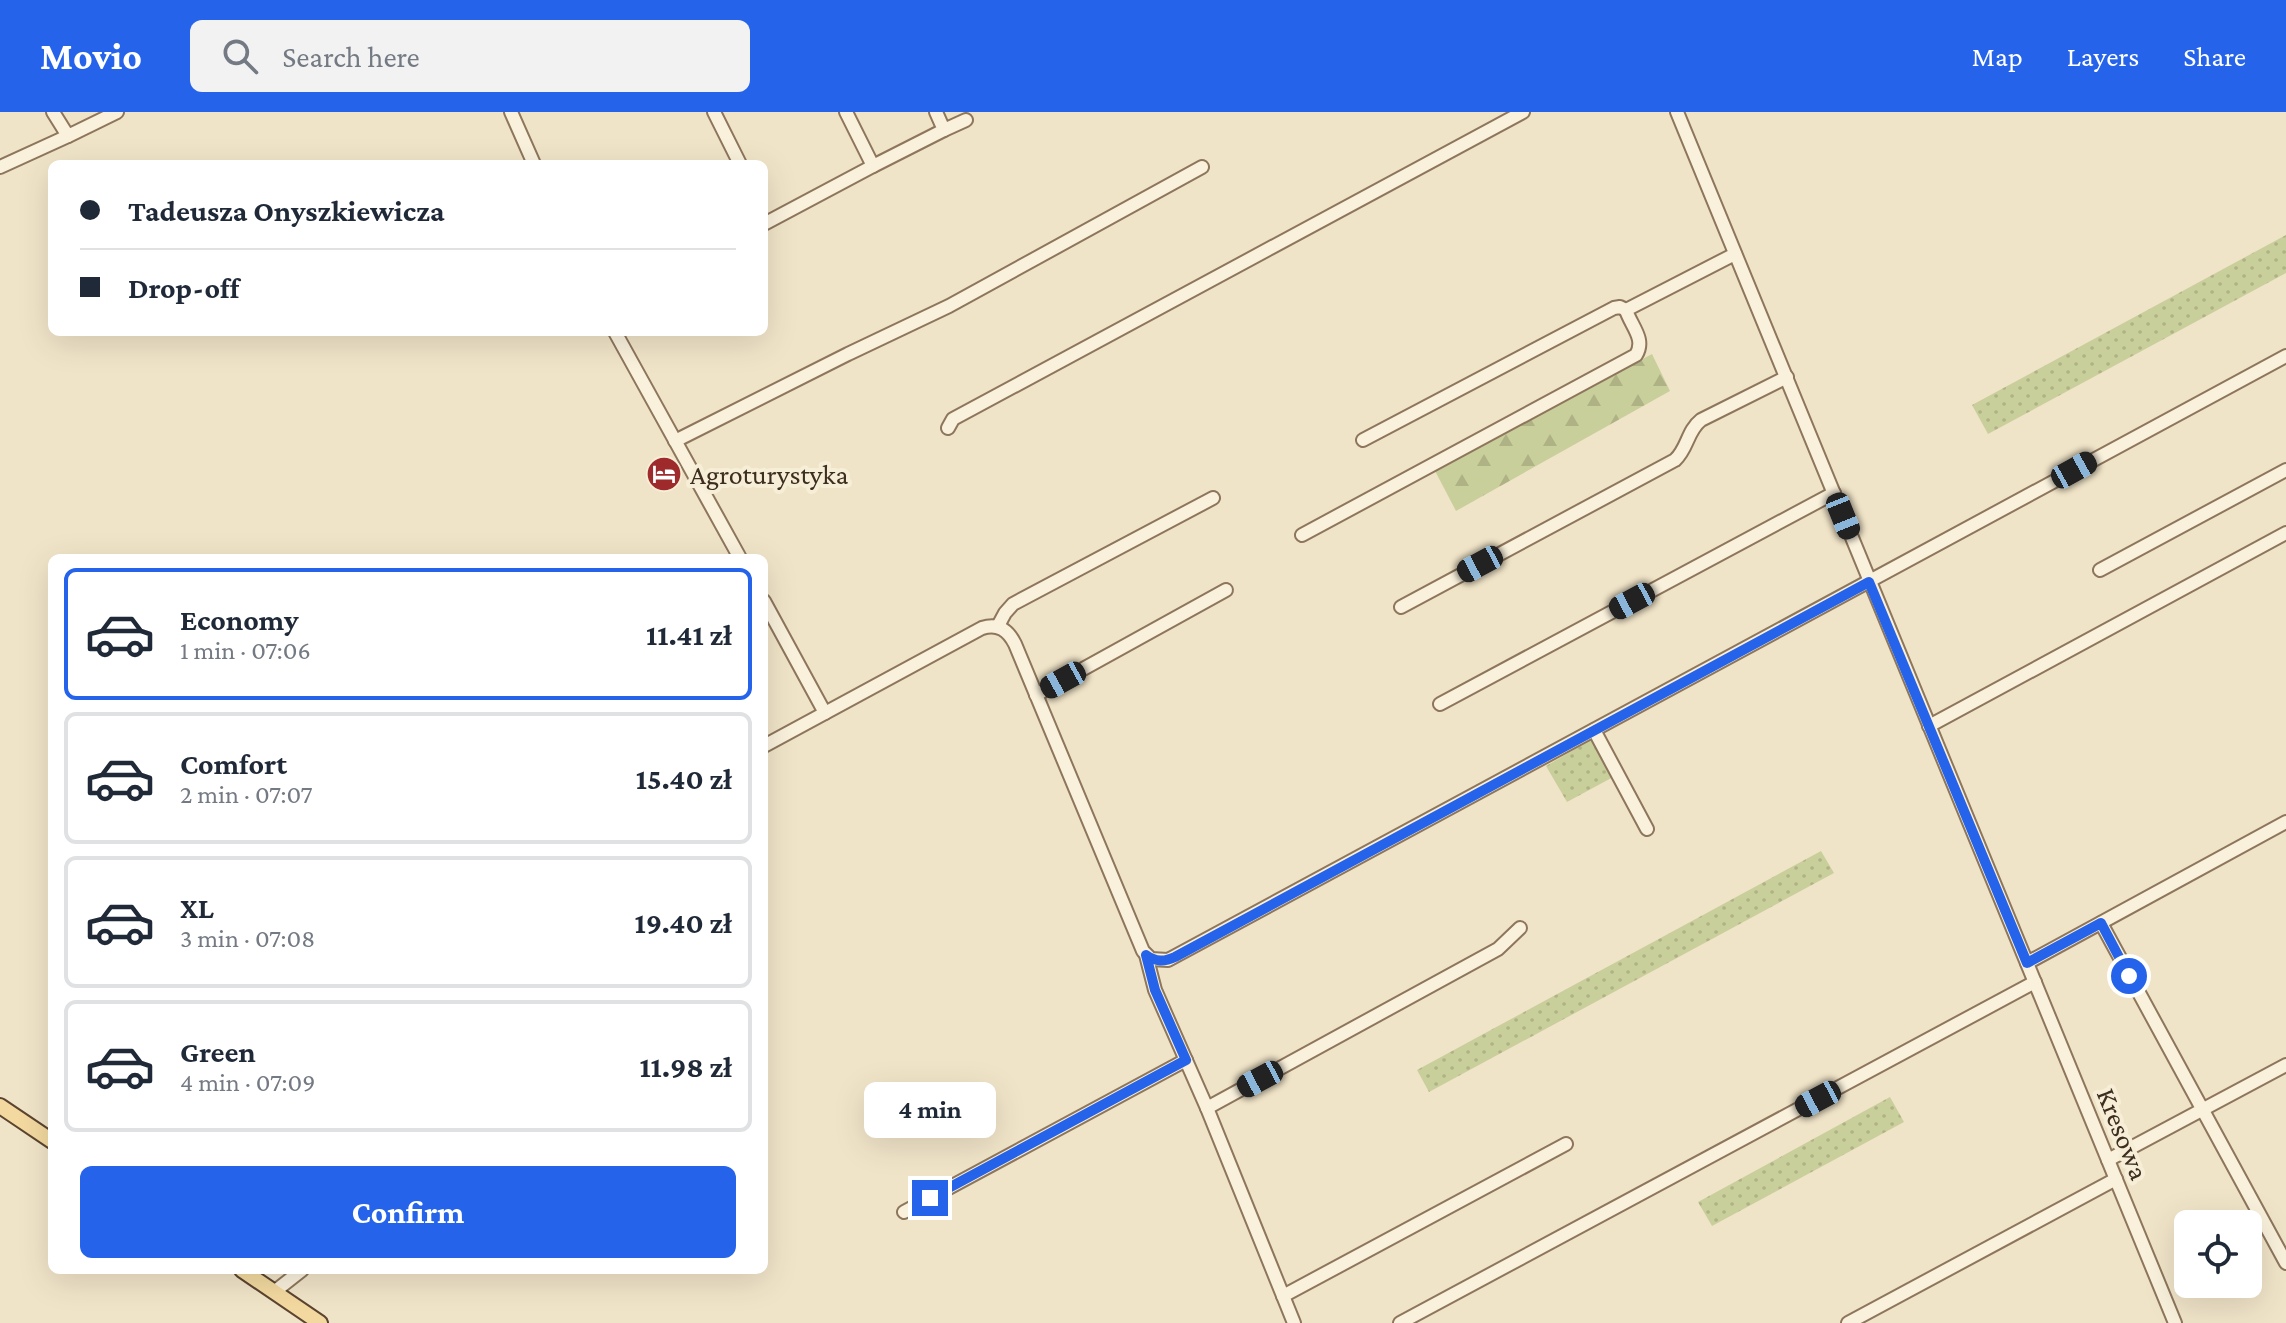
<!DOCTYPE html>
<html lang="en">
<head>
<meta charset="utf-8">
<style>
  :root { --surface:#fff; --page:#f2f2f3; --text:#1f2937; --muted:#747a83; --line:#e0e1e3; --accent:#2563eb }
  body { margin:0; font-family:"Crimson Pro",serif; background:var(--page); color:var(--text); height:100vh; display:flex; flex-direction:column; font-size:30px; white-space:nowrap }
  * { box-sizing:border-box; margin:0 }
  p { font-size:26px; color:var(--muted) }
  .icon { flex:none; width:44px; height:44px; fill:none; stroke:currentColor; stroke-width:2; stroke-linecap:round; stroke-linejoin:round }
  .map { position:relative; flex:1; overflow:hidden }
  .side { position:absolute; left:48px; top:442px; width:720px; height:720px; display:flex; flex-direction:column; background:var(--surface); border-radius:12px; box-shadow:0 8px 32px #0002 }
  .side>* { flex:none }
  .hud { position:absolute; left:48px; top:48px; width:720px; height:176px; border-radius:12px; box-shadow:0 8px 32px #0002; display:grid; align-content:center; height:176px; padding:0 32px; background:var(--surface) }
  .fabs { position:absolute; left:2174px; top:1098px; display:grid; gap:16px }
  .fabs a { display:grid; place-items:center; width:88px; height:88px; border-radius:12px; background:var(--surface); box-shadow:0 8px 32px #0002; font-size:40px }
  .end { position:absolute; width:36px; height:36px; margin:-18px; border:10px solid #2563eb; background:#fff; box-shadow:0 0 0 4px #fff }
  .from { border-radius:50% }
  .bubble { position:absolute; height:56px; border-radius:12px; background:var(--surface); box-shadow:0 8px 32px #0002; font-size:26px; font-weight:700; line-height:56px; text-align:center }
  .car { position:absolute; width:24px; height:48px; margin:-24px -12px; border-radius:10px; box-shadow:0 0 6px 2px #0007; background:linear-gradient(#222 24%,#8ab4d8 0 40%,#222 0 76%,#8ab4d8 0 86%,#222 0) }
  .hud b { display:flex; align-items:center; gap:28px; height:76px; font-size:30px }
  .hud b+b { border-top:2px solid var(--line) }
  .hud i { width:20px; height:20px; background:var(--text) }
  ul { padding:14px 0 0; list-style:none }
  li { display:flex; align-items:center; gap:24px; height:132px; margin:0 16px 12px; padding:0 16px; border:4px solid var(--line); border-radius:12px }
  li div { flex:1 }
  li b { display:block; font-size:30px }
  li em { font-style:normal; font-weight:700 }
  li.selected { border-color:var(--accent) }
  li>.icon { width:72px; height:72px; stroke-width:1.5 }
  .action { display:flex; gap:16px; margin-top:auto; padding:16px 32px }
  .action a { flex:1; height:92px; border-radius:12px; background:var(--accent); color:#fff; font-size:32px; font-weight:700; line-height:92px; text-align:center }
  header { display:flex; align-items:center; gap:48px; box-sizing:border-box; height:112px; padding:0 40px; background:var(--accent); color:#fff }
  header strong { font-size:38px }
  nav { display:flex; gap:44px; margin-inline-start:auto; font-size:28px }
  .search { width:560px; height:72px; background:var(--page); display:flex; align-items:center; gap:20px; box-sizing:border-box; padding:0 28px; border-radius:12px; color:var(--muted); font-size:30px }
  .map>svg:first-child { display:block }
</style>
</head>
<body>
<header>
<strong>Movio</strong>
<div class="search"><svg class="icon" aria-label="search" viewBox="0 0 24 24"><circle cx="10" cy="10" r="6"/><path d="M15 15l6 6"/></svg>Search here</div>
<nav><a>Map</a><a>Layers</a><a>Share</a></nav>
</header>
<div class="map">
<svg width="2286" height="1211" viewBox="0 0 2286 1211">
  <defs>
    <pattern id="green-dots" width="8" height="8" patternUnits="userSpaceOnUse" patternTransform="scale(2)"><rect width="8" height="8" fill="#c9cf9b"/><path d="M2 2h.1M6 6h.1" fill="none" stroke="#aeb285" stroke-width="1.8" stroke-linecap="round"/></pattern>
    <pattern id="forest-firs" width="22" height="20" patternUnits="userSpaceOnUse" patternTransform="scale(2)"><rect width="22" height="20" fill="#c9cf9b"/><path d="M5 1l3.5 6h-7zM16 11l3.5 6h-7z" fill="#aeb285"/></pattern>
  </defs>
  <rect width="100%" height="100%" fill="#f0e4c8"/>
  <!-- green -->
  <g fill="url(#green-dots)">
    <polygon points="2286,123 2286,161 1988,322 1972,293"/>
    <polygon points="1594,626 1615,664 1567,690 1546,654"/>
    <polygon points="1821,739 1834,761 1429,980 1417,958"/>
    <polygon points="1890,985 1904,1010 1712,1114 1698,1090"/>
  </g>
  <!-- forest -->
  <polygon fill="url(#forest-firs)" points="1652,242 1670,279 1456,399 1434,357"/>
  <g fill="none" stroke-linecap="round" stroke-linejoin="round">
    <defs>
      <g id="minor">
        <polyline points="53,0 68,24 117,0"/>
        <polyline points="511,0 534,52"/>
        <polyline points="714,0 740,52"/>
        <polyline points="846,0 873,54 944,18 936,0"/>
        <polyline points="1677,0 2175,1211"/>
        <polyline points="944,18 966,8"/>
        <polyline points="0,55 68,24"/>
        <polyline points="764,112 873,54"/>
        <polyline points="615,220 740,446"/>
        <polyline points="948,316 953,307 1523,0"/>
        <polyline points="1363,328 1614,196 1620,195 1626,198"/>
        <polyline points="675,329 848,242 949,194 1202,55"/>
        <path d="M1302,423L1636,243C1646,227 1631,214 1626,198L1735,142"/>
        <polyline points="2100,458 2286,358"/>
        <polyline points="764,489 825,601"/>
        <path d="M1401,495L1675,348C1688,336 1687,319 1701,308L1787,265"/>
        <polyline points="998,514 1005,501 1013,492 1213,386"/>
        <polyline points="1036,583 1226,478"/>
        <polyline points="1440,592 1834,381"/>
        <polyline points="1929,614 2286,421"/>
        <polyline points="1594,618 1647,717"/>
        <path d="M764,634L982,516C998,511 1008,518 1015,532L1143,839L1151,847L1168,848L2286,244"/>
        <polyline points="2101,811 2286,1151"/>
        <polyline points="1146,843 1155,878 1207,996 1294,1211"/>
        <polyline points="2027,851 2286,710"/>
        <polyline points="1207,996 1498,837 1520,816"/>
        <polyline points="2108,1048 2286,953"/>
        <polyline points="904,1100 1186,948"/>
        <polyline points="274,1180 302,1158"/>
        <polyline points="1283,1184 1566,1032"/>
        <polyline points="1400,1211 2035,870"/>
        <polyline points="1848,1211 2116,1067"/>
      </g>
      <g id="major">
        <polyline points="0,994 52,1029"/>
        <polyline points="242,1158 320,1211"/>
      </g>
    </defs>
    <!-- minor casing -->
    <use href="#minor" stroke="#8d765c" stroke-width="16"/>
    <!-- major casing -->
    <use href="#major" stroke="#5b4430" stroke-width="18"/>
    <!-- minor -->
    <use href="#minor" stroke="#faf1dc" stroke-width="12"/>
    <!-- major -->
    <use href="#major" stroke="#f3d9a0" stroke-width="14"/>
  </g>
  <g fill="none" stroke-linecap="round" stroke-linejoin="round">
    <!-- route -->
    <path stroke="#2563eb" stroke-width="10" d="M930,1086L1186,948L1155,878L1146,843C1156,850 1164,850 1175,845L1869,470L2027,851L2101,811L2129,864"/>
  </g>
  <!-- icons -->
  <defs>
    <symbol id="hotel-disc" viewBox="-11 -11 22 22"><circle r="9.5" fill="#9e2a2b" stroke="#f7eed8"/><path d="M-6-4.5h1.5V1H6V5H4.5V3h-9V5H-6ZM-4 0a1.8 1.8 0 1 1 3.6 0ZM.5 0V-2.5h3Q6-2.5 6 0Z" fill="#fff"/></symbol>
  </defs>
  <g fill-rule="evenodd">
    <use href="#hotel-disc" x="644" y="342" width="40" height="40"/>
  </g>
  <g text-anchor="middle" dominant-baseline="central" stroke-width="8" stroke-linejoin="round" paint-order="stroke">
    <!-- poi labels -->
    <g font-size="28" fill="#3d2e20" stroke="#f7eed8" text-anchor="start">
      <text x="690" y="362">Agroturystyka</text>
    </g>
    <!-- street labels -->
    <g font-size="28" fill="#3d2e20" stroke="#f7eed8">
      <text transform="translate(2123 1022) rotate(68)">Kresowa</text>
    </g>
  </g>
</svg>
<div class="fabs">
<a><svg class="icon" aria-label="locate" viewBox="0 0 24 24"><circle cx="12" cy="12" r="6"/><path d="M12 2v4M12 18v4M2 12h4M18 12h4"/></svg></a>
</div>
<i class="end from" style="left:2129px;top:864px"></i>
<i class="end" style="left:930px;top:1086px"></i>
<div class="bubble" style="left:864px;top:970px;width:132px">4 min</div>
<i class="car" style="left:2074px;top:358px;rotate:61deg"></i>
<i class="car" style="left:1843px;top:404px;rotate:158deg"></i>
<i class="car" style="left:1480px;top:452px;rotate:242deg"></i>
<i class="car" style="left:1632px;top:489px;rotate:242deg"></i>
<i class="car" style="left:1063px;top:568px;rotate:241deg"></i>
<i class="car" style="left:1260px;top:967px;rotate:242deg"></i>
<i class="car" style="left:1818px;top:987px;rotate:242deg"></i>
<div class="hud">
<b><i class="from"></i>Tadeusza Onyszkiewicza</b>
<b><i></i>Drop-off</b>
</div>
<section class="side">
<ul>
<li class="selected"><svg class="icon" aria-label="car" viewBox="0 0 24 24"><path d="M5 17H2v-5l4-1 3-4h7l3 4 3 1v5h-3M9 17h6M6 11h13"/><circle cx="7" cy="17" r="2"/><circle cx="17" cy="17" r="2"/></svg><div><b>Economy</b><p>1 min · 07:06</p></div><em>11.41 zł</em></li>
<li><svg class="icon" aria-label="car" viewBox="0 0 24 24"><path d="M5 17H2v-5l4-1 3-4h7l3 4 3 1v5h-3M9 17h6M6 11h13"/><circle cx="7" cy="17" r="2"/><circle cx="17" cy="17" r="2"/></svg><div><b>Comfort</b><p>2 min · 07:07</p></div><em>15.40 zł</em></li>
<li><svg class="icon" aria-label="car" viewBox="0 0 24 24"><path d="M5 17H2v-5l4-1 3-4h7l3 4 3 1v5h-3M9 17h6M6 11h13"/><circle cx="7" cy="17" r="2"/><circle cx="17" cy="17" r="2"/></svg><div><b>XL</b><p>3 min · 07:08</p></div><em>19.40 zł</em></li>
<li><svg class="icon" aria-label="car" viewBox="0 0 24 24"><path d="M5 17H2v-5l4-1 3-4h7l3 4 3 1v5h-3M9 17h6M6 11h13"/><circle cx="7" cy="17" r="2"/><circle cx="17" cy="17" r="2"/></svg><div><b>Green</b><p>4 min · 07:09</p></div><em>11.98 zł</em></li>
</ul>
<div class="action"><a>Confirm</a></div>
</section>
</div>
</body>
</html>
